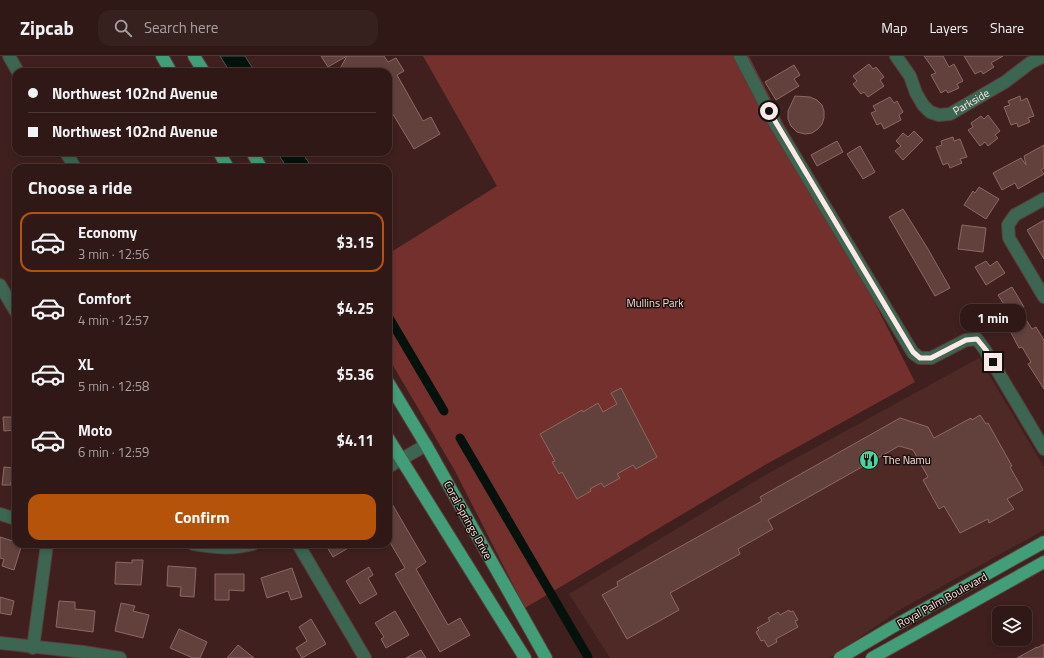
<!DOCTYPE html>
<html lang="en">
<head>
<meta charset="utf-8">
<style>
  :root { --surface:#2f1816; --page:#37211f; --text:#f1f3f6; --muted:#a7a0a1; --line:#4a3735; --accent:#b45309 }
  body { margin:0; font-family:"Titillium Web",sans-serif; background:var(--page); color:var(--text); height:100vh; display:flex; flex-direction:column; font-size:15px; white-space:nowrap }
  * { box-sizing:border-box; margin:0 }
  p { font-size:13px; color:var(--muted) }
  .icon { flex:none; width:22px; height:22px; fill:none; stroke:currentColor; stroke-width:2; stroke-linecap:round; stroke-linejoin:round }
  .map { position:relative; flex:1; overflow:hidden }
  .panel { position:absolute; left:12px; top:108px; width:380px; height:384px; display:flex; flex-direction:column; background:var(--surface); border-radius:12px; box-shadow:0 2px 6px #0003,0 0 0 1px var(--line) }
  .panel>* { flex:none }
  .guide { position:absolute; left:12px; top:12px; width:380px; height:88px; border-radius:12px; box-shadow:0 2px 6px #0003,0 0 0 1px var(--line); display:grid; align-content:center; height:88px; padding:0 16px; background:var(--surface) }
  .fabs { position:absolute; left:992px; top:550px; display:grid; gap:8px }
  .fabs a { display:grid; place-items:center; width:40px; height:40px; border-radius:8px; background:var(--surface); box-shadow:0 2px 6px #0003,0 0 0 1px var(--line); font-size:20px }
  .end { position:absolute; width:18px; height:18px; margin:-9px; border:5px solid #ffe9e7; background:#111; box-shadow:0 0 0 2px #111 }
  .from { border-radius:50% }
  .bubble { position:absolute; height:28px; border-radius:12px; background:var(--surface); box-shadow:0 2px 6px #0003,0 0 0 1px var(--line); font-size:13px; font-weight:700; line-height:28px; text-align:center }
  .guide b { display:flex; align-items:center; gap:14px; height:38px; font-size:15px }
  .guide b+b { border-top:1px solid var(--line) }
  .guide i { width:10px; height:10px; background:var(--text) }
  ul { padding:0; list-style:none }
  li { display:flex; align-items:center; gap:12px; height:60px; margin:0 8px 6px; padding:0 8px; border:2px solid transparent; border-radius:12px }
  li div { flex:1 }
  li b { display:block; font-size:15px }
  li em { font-style:normal; font-weight:700 }
  li.current { border-color:var(--accent) }
  li>.icon { width:36px; height:36px; stroke-width:1.5 }
  h2 { padding:0 16px; font-size:18px; line-height:48px }
  .cta { display:flex; gap:8px; margin-top:auto; padding:8px 16px }
  .cta a { flex:1; height:46px; border-radius:12px; background:var(--accent); color:#fff; font-size:16px; font-weight:700; line-height:46px; text-align:center }
  header { display:flex; align-items:center; gap:24px; box-sizing:border-box; height:56px; padding:0 20px; background:var(--surface); border-bottom:1px solid var(--line) }
  header strong { font-size:19px }
  nav { display:flex; gap:22px; margin-inline-start:auto; font-size:14px }
  .search { width:280px; height:36px; background:var(--page); display:flex; align-items:center; gap:10px; box-sizing:border-box; padding:0 14px; border-radius:12px; color:var(--muted); font-size:15px }
  .map>svg:first-child { display:block }
</style>
</head>
<body>
<header>
<strong>Zipcab</strong>
<div class="search"><svg class="icon" aria-label="search" viewBox="0 0 24 24"><circle cx="10" cy="10" r="6"/><path d="M15 15l6 6"/></svg>Search here</div>
<nav><a>Map</a><a>Layers</a><a>Share</a></nav>
</header>
<div class="map">
<svg width="1044" height="602" viewBox="0 0 1044 602">
  <rect width="100%" height="100%" fill="#3f201e"/>
  <!-- built -->
  <polygon fill="#4e2926" points="979,302 1044,411 1044,474 901,553 830,602 610,602 569,538 767,418"/>
  <!-- green -->
  <polygon fill="#74302d" points="423,0 749,0 915,326 765,409 525,552 455,415 388,301 388,198 497,130"/>
  <!-- water -->
  <g fill="#05120c" stroke="#50524e">
    <polygon points="220,0 245,0 255,16 230,16"/>
    <polygon points="277,96 302,96 312,112 287,112"/>
  </g>
  <g fill="none" stroke-linecap="round" stroke-linejoin="round">
    <!-- canal -->
    <g stroke="#05120c" stroke-width="9">
      <polyline points="388,260 444,355"/>
      <polyline points="460,382 588,601"/>
    </g>
  </g>
  <!-- building -->
  <g fill="#62413d" stroke="#8d6865">
    <polygon points="321,0 347,0 328,11"/>
    <polygon points="347,0 384,0 388,6 396,2 404,15 397,19 423,65 431,61 440,78 414,93 388,50 388,16 338,16"/>
    <polygon points="924,0 943,0 949,11 954,8 963,25 957,28 959,32 948,37 946,34 941,37 931,19 936,17"/>
    <polygon points="964,0 1003,0 991,7 994,11 983,18 981,15 975,18"/>
    <polygon points="869,8 873,13 876,11 884,21 880,24 884,30 868,41 864,36 861,38 853,28 857,25 853,20"/>
    <polygon points="794,9 800,19 794,23 799,30 776,44 765,26"/>
    <polygon points="795,40 810,41 817,44 822,49 824,55 824,62 822,68 818,73 812,77 805,78 797,76 791,70 788,63 788,55"/>
    <polygon points="1020,40 1021,45 1027,42 1034,60 1028,62 1030,66 1018,71 1017,67 1011,69 1004,51 1010,49 1008,45"/>
    <polygon points="890,41 894,47 897,45 903,56 899,59 901,64 884,73 881,67 877,69 871,57 876,55 873,50"/>
    <polygon points="988,59 1000,75 995,79 998,82 988,90 985,86 980,90 968,74 973,71 971,67 981,60 984,63"/>
    <polygon points="914,75 923,84 903,104 895,95 901,90 896,85 903,77 908,81"/>
    <polygon points="953,81 954,85 960,83 967,101 960,103 962,107 950,112 948,107 943,109 936,91 942,89 941,85"/>
    <polygon points="837,85 843,96 817,110 811,99"/>
    <polygon points="1044,89 1044,112 1041,114 1044,118 1018,133 1015,127 1002,134 993,117 1021,102 1026,109 1024,100"/>
    <polygon points="860,90 875,116 863,123 847,98"/>
    <polygon points="979,131 999,143 986,163 964,149 973,135 975,137"/>
    <polygon points="903,153 928,193 950,232 935,240 889,161"/>
    <polygon points="1044,164 1044,203 1027,174"/>
    <polygon points="962,169 986,172 983,196 958,193"/>
    <polygon points="986,205 990,210 997,205 1005,217 986,229 975,211"/>
    <polygon points="1012,231 1024,251 1020,254 1032,273 1036,271 1044,284 1044,333 1028,308 1031,306 1022,291 1019,292 1000,256 1007,253 998,239"/>
    <polygon points="621,332 657,401 636,413 633,409 617,418 620,422 604,431 601,427 590,433 591,435 577,443 562,416 559,418 552,406 555,405 540,378 582,354 583,356 598,347 603,356 617,348 611,337"/>
    <polygon points="980,359 986,368 988,367 1012,410 1010,411 1023,434 1007,443 1014,453 989,467 988,463 960,477 944,450 939,453 923,424 928,421 913,394 899,390 768,464 773,473 738,493 740,498 670,537 679,554 627,583 602,539 618,530 617,526 762,445 760,441 900,362 928,371 934,382 971,362 972,364"/>
    <polygon points="3,361 16,361 16,374 4,375"/>
    <polygon points="4,411 16,412 16,427 11,426 11,429 2,429"/>
    <polygon points="388,441 426,506 416,513 448,569 460,562 470,579 440,596 395,518 405,512 388,483"/>
    <polygon points="0,481 16,486 16,488 22,488 14,514 2,510 4,503 0,502"/>
    <polygon points="325,488 355,488 333,501"/>
    <polygon points="132,504 143,504 141,529 115,528 116,506 132,507"/>
    <polygon points="168,510 196,512 194,541 180,540 181,531 167,530"/>
    <polygon points="369,511 373,519 368,522 377,538 360,548 346,525"/>
    <polygon points="292,512 302,541 291,544 288,535 267,542 261,522"/>
    <polygon points="215,518 244,518 244,535 229,534 229,544 215,544"/>
    <polygon points="0,541 14,545 11,559 0,557"/>
    <polygon points="59,545 75,546 75,553 95,555 93,576 56,571"/>
    <polygon points="121,547 135,550 133,555 149,559 143,582 115,575"/>
    <polygon points="789,554 790,556 793,555 798,564 795,565 798,571 776,583 777,586 768,591 764,584 761,585 756,576 759,574 757,572 770,565 768,562 778,556 780,559"/>
    <polygon points="395,555 409,579 386,592 381,583 384,581 375,567"/>
    <polygon points="311,563 326,588 302,602 296,592 307,585 299,571"/>
    <polygon points="179,573 207,586 200,602 193,602 170,592"/>
    <polygon points="1044,588 1044,602 1017,602 1037,591 1037,592"/>
    <polygon points="238,589 254,602 227,602"/>
    <polygon points="421,594 426,602 406,602"/>
  </g>
  <g fill="none" stroke-linecap="round" stroke-linejoin="round">
    <defs>
      <g id="minor">
        <polyline points="9,0 18,16"/>
        <polyline points="740,0 776,69 913,297 920,302 931,302 966,284 977,283 985,294 1044,393"/>
        <path id="s1" d="M896,0L910,20L916,37L923,49L930,56L939,59L950,58L1005,26L1030,7L1044,0"/>
        <polyline points="66,96 75,112"/>
        <polyline points="1044,143 1015,159 1008,169 1009,182 1044,241"/>
        <polyline points="0,229 16,256"/>
        <polyline points="388,411 426,389"/>
        <polyline points="0,458 16,463"/>
        <path d="M193,488C215,491 231,494 253,488"/>
        <polyline points="298,488 365,602"/>
        <polyline points="0,587 83,596 120,602"/>
        <polyline points="33,592 47,488"/>
      </g>
      <g id="major">
        <polyline points="162,0 171,16"/>
        <polyline points="194,0 204,16"/>
        <polyline points="219,96 228,112"/>
        <polyline points="252,96 261,112"/>
        <polyline points="388,326 426,389 546,602"/>
        <polyline points="388,382 525,602"/>
        <polyline points="840,602 889,573 1044,486"/>
        <polyline points="872,602 1044,506"/>
      </g>
    </defs>
    <!-- minor casing -->
    <use href="#minor" stroke="#5a3c3a" stroke-width="14"/>
    <!-- major casing -->
    <use href="#major" stroke="#5a3c3a" stroke-width="14"/>
    <!-- minor -->
    <use href="#minor" stroke="#3c6552" stroke-width="12"/>
    <!-- major -->
    <use href="#major" stroke="#429e78" stroke-width="12"/>
  </g>
  <g fill="none" stroke-linecap="round" stroke-linejoin="round">
    <!-- route -->
    <polyline stroke="#ffe9e7" stroke-width="5" points="769,55 913,296 920,302 931,302 966,284 977,283 986,294 993,306"/>
  </g>
  <!-- icons -->
  <defs>
    <symbol id="restaurant-disc" viewBox="-11 -11 22 22"><circle r="9.5" fill="#47d49e" stroke="#1c0f0d"/><path d="M-5-6h1v4h1v-4h1v4h1v-4h1v5L-1.5 .5V6h-2V.5L-5-1ZM5-6V6H3V1.5H1.5Q1.5-4 5-6Z" fill="#111"/></symbol>
  </defs>
  <g fill-rule="evenodd">
    <use href="#restaurant-disc" x="858" y="393" width="22" height="22"/>
  </g>
  <g text-anchor="middle" dominant-baseline="central" stroke-width="3" stroke-linejoin="round" paint-order="stroke">
    <!-- street labels -->
    <g font-size="11" fill="#ffe9e7" stroke="#1c0f0d">
      <text stroke="none"><textPath href="#s1" startOffset="111">Parkside</textPath></text>
      <text transform="translate(468 464) rotate(61)">Coral Springs Drive</text>
      <text transform="translate(942 544) rotate(-29)">Royal Palm Boulevard</text>
    </g>
    <!-- park labels -->
    <g font-size="11" fill="#f4d9d6" stroke="#1c0f0d">
      <text x="655" y="247">Mullins Park</text>
    </g>
    <!-- poi labels -->
    <g font-size="11" fill="#ffe9e7" stroke="#1c0f0d" text-anchor="start">
      <text x="883" y="404">The Namu</text>
    </g>
  </g>
</svg>
<div class="fabs">
<a><svg class="icon" aria-label="layers" viewBox="0 0 24 24"><path d="M12 4l9 5-9 5-9-5zM3 14l9 5 9-5"/></svg></a>
</div>
<i class="end from" style="left:769px;top:55px"></i>
<i class="end" style="left:993px;top:306px"></i>
<div class="bubble" style="left:960px;top:248px;width:66px">1 min</div>
<div class="guide">
<b><i class="from"></i>Northwest 102nd Avenue</b>
<b><i></i>Northwest 102nd Avenue</b>
</div>
<section class="panel">
<h2>Choose a ride</h2>
<ul>
<li class="current"><svg class="icon" aria-label="car" viewBox="0 0 24 24"><path d="M5 17H2v-5l4-1 3-4h7l3 4 3 1v5h-3M9 17h6M6 11h13"/><circle cx="7" cy="17" r="2"/><circle cx="17" cy="17" r="2"/></svg><div><b>Economy</b><p>3 min · 12:56</p></div><em>$3.15</em></li>
<li><svg class="icon" aria-label="car" viewBox="0 0 24 24"><path d="M5 17H2v-5l4-1 3-4h7l3 4 3 1v5h-3M9 17h6M6 11h13"/><circle cx="7" cy="17" r="2"/><circle cx="17" cy="17" r="2"/></svg><div><b>Comfort</b><p>4 min · 12:57</p></div><em>$4.25</em></li>
<li><svg class="icon" aria-label="car" viewBox="0 0 24 24"><path d="M5 17H2v-5l4-1 3-4h7l3 4 3 1v5h-3M9 17h6M6 11h13"/><circle cx="7" cy="17" r="2"/><circle cx="17" cy="17" r="2"/></svg><div><b>XL</b><p>5 min · 12:58</p></div><em>$5.36</em></li>
<li><svg class="icon" aria-label="car" viewBox="0 0 24 24"><path d="M5 17H2v-5l4-1 3-4h7l3 4 3 1v5h-3M9 17h6M6 11h13"/><circle cx="7" cy="17" r="2"/><circle cx="17" cy="17" r="2"/></svg><div><b>Moto</b><p>6 min · 12:59</p></div><em>$4.11</em></li>
</ul>
<div class="cta"><a>Confirm</a></div>
</section>
</div>
</body>
</html>
